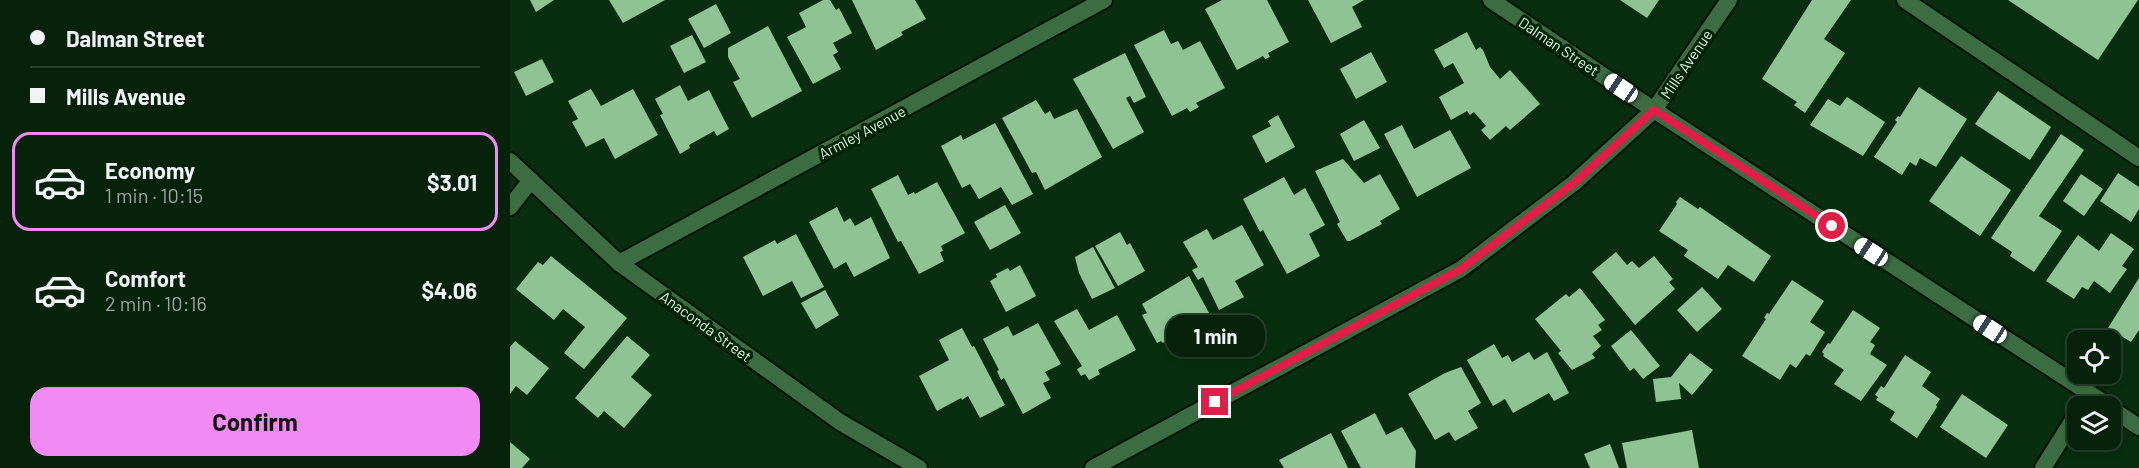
<!DOCTYPE html>
<html lang="en">
<head>
<meta charset="utf-8">
<style>
  :root { --surface:#06220b; --page:#142f19; --text:#f1f3f6; --muted:#98a49d; --line:#273f2c; --accent:#f28af3 }
  body { margin:0; font-family:Barlow,sans-serif; background:var(--page); color:var(--text); height:100vh; display:flex; flex-direction:column; font-size:22px; white-space:nowrap }
  * { box-sizing:border-box; margin:0 }
  p { font-size:20px; color:var(--muted) }
  .icon { flex:none; width:33px; height:33px; fill:none; stroke:currentColor; stroke-width:2; stroke-linecap:round; stroke-linejoin:round }
  .map { position:relative; flex:1; overflow:hidden }
  .drawer { display:flex; flex-direction:column; background:var(--surface); width:510px }
  .drawer>* { flex:none }
  .guide { display:grid; align-content:center; height:132px; padding:0 30px; background:var(--surface) }
  .fabs { position:absolute; left:1557px; top:330px; display:grid; gap:12px }
  .fabs a { display:grid; place-items:center; width:54px; height:54px; border-radius:12px; background:var(--surface); box-shadow:0 3px 9px #0003,0 0 0 2px var(--line); font-size:30px }
  .end { position:absolute; width:27px; height:27px; margin:-14px; border:8px solid #e11d48; background:#fff; box-shadow:0 0 0 3px #fff }
  .from { border-radius:50% }
  .bubble { position:absolute; height:42px; border-radius:18px; background:var(--surface); box-shadow:0 3px 9px #0003,0 0 0 2px var(--line); font-size:20px; font-weight:700; line-height:42px; text-align:center }
  .car { position:absolute; width:18px; height:36px; margin:-18px -9px; border-radius:8px; box-shadow:0 0 4px 2px #0007; background:linear-gradient(#fff 24%,#345 0 40%,#fff 0 76%,#345 0 86%,#fff 0) }
  .guide b { display:flex; align-items:center; gap:21px; height:57px; font-size:22px }
  .guide b+b { border-top:2px solid var(--line) }
  .guide i { width:15px; height:15px; background:var(--text) }
  ul { padding:0; list-style:none }
  li { display:flex; align-items:center; gap:18px; height:99px; margin:0 12px 9px; padding:0 18px; border:3px solid transparent; border-radius:18px }
  li div { flex:1 }
  li b { display:block; font-size:22px }
  li em { font-style:normal; font-weight:700 }
  li.selected { border-color:var(--accent) }
  li>.icon { width:54px; height:54px; stroke-width:1.5 }
  .button { display:flex; gap:12px; margin-top:auto; padding:12px 30px }
  .button a { flex:1; height:69px; border-radius:18px; background:var(--accent); color:#111; font-size:24px; font-weight:700; line-height:69px; text-align:center }
  main { display:flex; flex:1; min-height:0 }
  .map>svg:first-child { display:block }
</style>
</head>
<body>
<main>
<section class="drawer">
<div class="guide">
<b><i class="from"></i>Dalman Street</b>
<b><i></i>Mills Avenue</b>
</div>
<ul>
<li class="selected"><svg class="icon" aria-label="car" viewBox="0 0 24 24"><path d="M5 17H2v-5l4-1 3-4h7l3 4 3 1v5h-3M9 17h6M6 11h13"/><circle cx="7" cy="17" r="2"/><circle cx="17" cy="17" r="2"/></svg><div><b>Economy</b><p>1 min · 10:15</p></div><em>$3.01</em></li>
<li><svg class="icon" aria-label="car" viewBox="0 0 24 24"><path d="M5 17H2v-5l4-1 3-4h7l3 4 3 1v5h-3M9 17h6M6 11h13"/><circle cx="7" cy="17" r="2"/><circle cx="17" cy="17" r="2"/></svg><div><b>Comfort</b><p>2 min · 10:16</p></div><em>$4.06</em></li>
</ul>
<div class="button"><a>Confirm</a></div>
</section>
<div class="map">
<svg width="1629" height="468" viewBox="0 0 1629 468">
  <rect width="100%" height="100%" fill="#082e0f"/>
  <!-- building -->
  <g fill="#8fc393">
    <polygon points="20,0 44,0 26,12"/>
    <polygon points="99,0 155,0 113,23"/>
    <polygon points="313,0 320,0 326,10 329,8 342,33 323,43 328,52 323,55 331,69 303,84 277,37 296,27 289,13"/>
    <polygon points="342,0 405,0 416,19 391,32 393,35 366,50"/>
    <polygon points="712,0 757,0 779,42 758,53 760,57 755,59 753,56 727,70 695,9"/>
    <polygon points="798,0 854,0 842,7 852,27 821,43"/>
    <polygon points="1110,0 1149,0 1137,18"/>
    <polygon points="1302,0 1341,0 1314,39 1335,53 1295,113 1284,105 1287,102 1252,79"/>
    <polygon points="1498,0 1628,0 1588,60"/>
    <polygon points="206,4 221,33 194,48 178,19"/>
    <polygon points="258,26 292,91 242,118 223,82 230,79 218,57 218,48"/>
    <polygon points="654,30 661,44 668,41 673,50 690,41 715,88 686,103 689,107 680,112 677,108 662,116 624,45"/>
    <polygon points="957,32 966,50 970,47 973,50 980,67 990,79 1000,70 1030,104 1000,130 996,126 980,140 971,130 976,126 964,112 960,115 957,111 941,120 929,97 954,83 943,63 934,68 924,50"/>
    <polygon points="182,35 196,62 174,73 160,46"/>
    <polygon points="861,52 877,82 846,99 830,69"/>
    <polygon points="615,53 636,97 624,103 620,96 616,98 634,132 603,149 563,79"/>
    <polygon points="32,59 44,82 16,96 4,72"/>
    <polygon points="170,85 178,101 199,90 219,129 207,136 204,131 179,145 180,148 170,154 150,115 153,114 145,99"/>
    <polygon points="1409,87 1457,119 1426,167 1410,158 1406,166 1400,162 1392,175 1364,157 1387,122 1385,120 1388,116 1390,117"/>
    <polygon points="81,89 91,106 123,89 148,135 105,159 94,138 76,147 62,122 68,119 58,101"/>
    <polygon points="1488,91 1541,127 1520,160 1465,124"/>
    <polygon points="1337,97 1375,122 1353,156 1300,125 1318,99 1330,106"/>
    <polygon points="526,100 535,114 540,111 544,119 567,109 592,157 535,190 526,172 522,173 492,118"/>
    <polygon points="768,115 785,147 756,163 742,136 761,126 758,121"/>
    <polygon points="854,120 870,148 844,161 830,134"/>
    <polygon points="485,123 523,194 502,205 491,187 469,199 460,184 452,188 431,146 451,135 453,140"/>
    <polygon points="892,125 904,149 940,130 961,168 907,197 874,134"/>
    <polygon points="1551,134 1574,150 1529,216 1552,231 1524,272 1500,256 1502,252 1481,238"/>
    <polygon points="1451,156 1501,190 1470,236 1419,201"/>
    <polygon points="833,159 854,183 870,174 890,209 870,221 872,224 840,241 837,241 827,224 830,222 805,171"/>
    <polygon points="1608,173 1629,187 1629,209 1621,222 1590,201"/>
    <polygon points="1571,174 1593,189 1574,216 1553,201"/>
    <polygon points="388,175 398,195 404,192 405,194 427,182 455,233 431,246 433,251 430,252 434,261 409,274 391,241 388,242 361,189"/>
    <polygon points="774,177 784,195 795,188 815,225 799,234 810,256 777,274 753,230 750,232 733,199"/>
    <polygon points="1170,197 1188,209 1190,207 1261,256 1244,282 1218,265 1208,279 1174,256 1178,250 1149,231 1167,204 1166,202"/>
    <polygon points="495,205 511,233 480,250 464,222"/>
    <polygon points="327,207 334,222 340,218 345,226 361,217 380,258 344,277 336,262 324,269 299,222"/>
    <polygon points="732,225 754,265 725,281 734,297 709,310 693,277 688,280 682,270 688,267 673,242 697,229 703,240"/>
    <polygon points="610,232 617,245 620,243 635,271 608,286 585,246"/>
    <polygon points="1601,233 1624,249 1612,266 1617,269 1600,293 1584,281 1578,290 1572,287 1564,299 1536,281 1568,235 1589,251"/>
    <polygon points="286,234 314,287 291,298 282,281 253,296 233,257 265,240 267,244"/>
    <polygon points="583,247 605,288 582,299 569,273 565,257"/>
    <polygon points="1106,252 1117,265 1122,261 1129,268 1144,256 1163,279 1159,282 1165,289 1125,325 1082,272"/>
    <polygon points="41,256 117,318 74,369 54,353 75,327 53,309 44,320 6,289 28,262 33,265"/>
    <polygon points="510,265 526,296 496,312 480,281 487,277 486,274 498,268 500,271"/>
    <polygon points="679,276 699,313 661,335 662,338 653,343 651,341 647,343 632,315 637,313 632,304"/>
    <polygon points="1629,278 1629,330 1621,342 1598,328"/>
    <polygon points="1282,280 1314,301 1300,322 1315,332 1300,356 1296,354 1286,368 1280,364 1270,380 1232,356 1256,319 1254,318 1257,313 1259,314"/>
    <polygon points="1192,287 1212,309 1187,332 1167,310"/>
    <polygon points="1070,288 1095,320 1088,325 1092,330 1083,336 1091,346 1082,354 1085,358 1062,370 1048,353 1051,351 1025,319 1056,294 1059,297"/>
    <polygon points="315,290 329,315 306,329 291,303"/>
    <polygon points="567,309 579,330 607,315 626,350 588,370 590,374 579,380 575,374 571,376 567,369 572,366 544,321"/>
    <polygon points="1343,310 1370,328 1360,342 1365,345 1360,354 1377,365 1351,401 1324,384 1334,370 1313,356 1314,354 1312,352 1318,343 1320,344"/>
    <polygon points="528,323 551,364 535,372 540,380 533,383 541,398 513,414 494,378 491,380 487,371 489,370 473,339 498,326 503,336"/>
    <polygon points="452,328 462,347 464,346 495,405 470,418 458,396 452,400 451,398 427,411 409,376 439,360 429,340"/>
    <polygon points="1121,330 1150,366 1133,379 1124,368 1120,371 1101,346"/>
    <polygon points="117,336 140,355 121,377 142,395 114,428 94,411 88,418 65,398"/>
    <polygon points="5,341 39,368 17,395 6,386 0,394 0,347"/>
    <polygon points="984,344 992,358 998,355 1002,362 1019,352 1024,360 1037,352 1059,393 1044,401 1039,393 1003,413 995,399 983,406 957,360"/>
    <polygon points="1180,353 1203,370 1182,395 1169,383 1171,399 1146,402 1143,379 1161,377"/>
    <polygon points="1395,355 1421,372 1412,386 1430,399 1426,405 1427,407 1407,438 1380,420 1385,412 1366,400 1368,397 1365,395 1371,386 1374,388"/>
    <polygon points="951,367 971,403 958,411 968,428 945,441 939,432 925,440 898,394 935,373"/>
    <polygon points="1452,394 1498,425 1476,458 1430,427"/>
    <polygon points="865,413 876,435 892,427 906,451 905,468 851,468 831,431"/>
    <polygon points="1182,430 1189,468 1117,468 1112,443"/>
    <polygon points="821,433 838,468 774,468 769,460"/>
    <polygon points="0,442 20,459 12,468 0,468"/>
    <polygon points="1100,444 1109,468 1080,468 1074,454"/>
  </g>
  <g fill="none" stroke-linecap="round" stroke-linejoin="round">
    <defs>
      <polyline id="service" points="1395,0 1629,158"/>
      <g id="minor">
        <polyline points="981,0 1144,110 1599,406"/>
        <polyline points="0,161 109,263 330,422 409,468"/>
        <polyline points="0,207 21,180"/>
        <polyline points="109,263 594,0"/>
        <polyline points="1600,408 1629,427"/>
        <polyline points="1533,468 1568,412"/>
      </g>
      <polyline id="tertiary" points="583,468 951,269 1064,183 1144,110 1219,0"/>
    </defs>
    <!-- service casing -->
    <use href="#service" stroke="#001402" stroke-width="20"/>
    <!-- minor casing -->
    <use href="#minor" stroke="#001402" stroke-width="20"/>
    <!-- tertiary casing -->
    <use href="#tertiary" stroke="#001402" stroke-width="20"/>
    <!-- service -->
    <use href="#service" stroke="#3c6d42" stroke-width="16"/>
    <!-- minor -->
    <use href="#minor" stroke="#3c6d42" stroke-width="16"/>
    <!-- tertiary -->
    <use href="#tertiary" stroke="#3c6d42" stroke-width="16"/>
  </g>
  <g fill="none" stroke-linecap="round" stroke-linejoin="round">
    <!-- route -->
    <polyline stroke="#e11d48" stroke-width="8" points="705,402 951,269 1064,183 1144,110 1322,226"/>
  </g>
  <g text-anchor="middle" dominant-baseline="central" stroke-width="6" stroke-linejoin="round" paint-order="stroke">
    <!-- street labels -->
    <g font-size="15" fill="#daf4db" stroke="#002406">
      <text transform="translate(1049 46) rotate(34)">Dalman Street</text>
      <text transform="translate(1176 64) rotate(-56)">Mills Avenue</text>
      <text transform="translate(352 132) rotate(-28)">Armley Avenue</text>
      <text transform="translate(196 326) rotate(36)">Anaconda Street</text>
    </g>
  </g>
</svg>
<div class="fabs">
<a><svg class="icon" aria-label="locate" viewBox="0 0 24 24"><circle cx="12" cy="12" r="6"/><path d="M12 2v4M12 18v4M2 12h4M18 12h4"/></svg></a>
<a><svg class="icon" aria-label="layers" viewBox="0 0 24 24"><path d="M12 4l9 5-9 5-9-5zM3 14l9 5 9-5"/></svg></a>
</div>
<i class="end from" style="left:1322px;top:226px"></i>
<i class="end" style="left:705px;top:402px"></i>
<div class="bubble" style="left:656px;top:315px;width:99px">1 min</div>
<i class="car" style="left:1111px;top:88px;rotate:304deg"></i>
<i class="car" style="left:1361px;top:252px;rotate:303deg"></i>
<i class="car" style="left:1480px;top:329px;rotate:303deg"></i>
</div>
</main>
</body>
</html>
